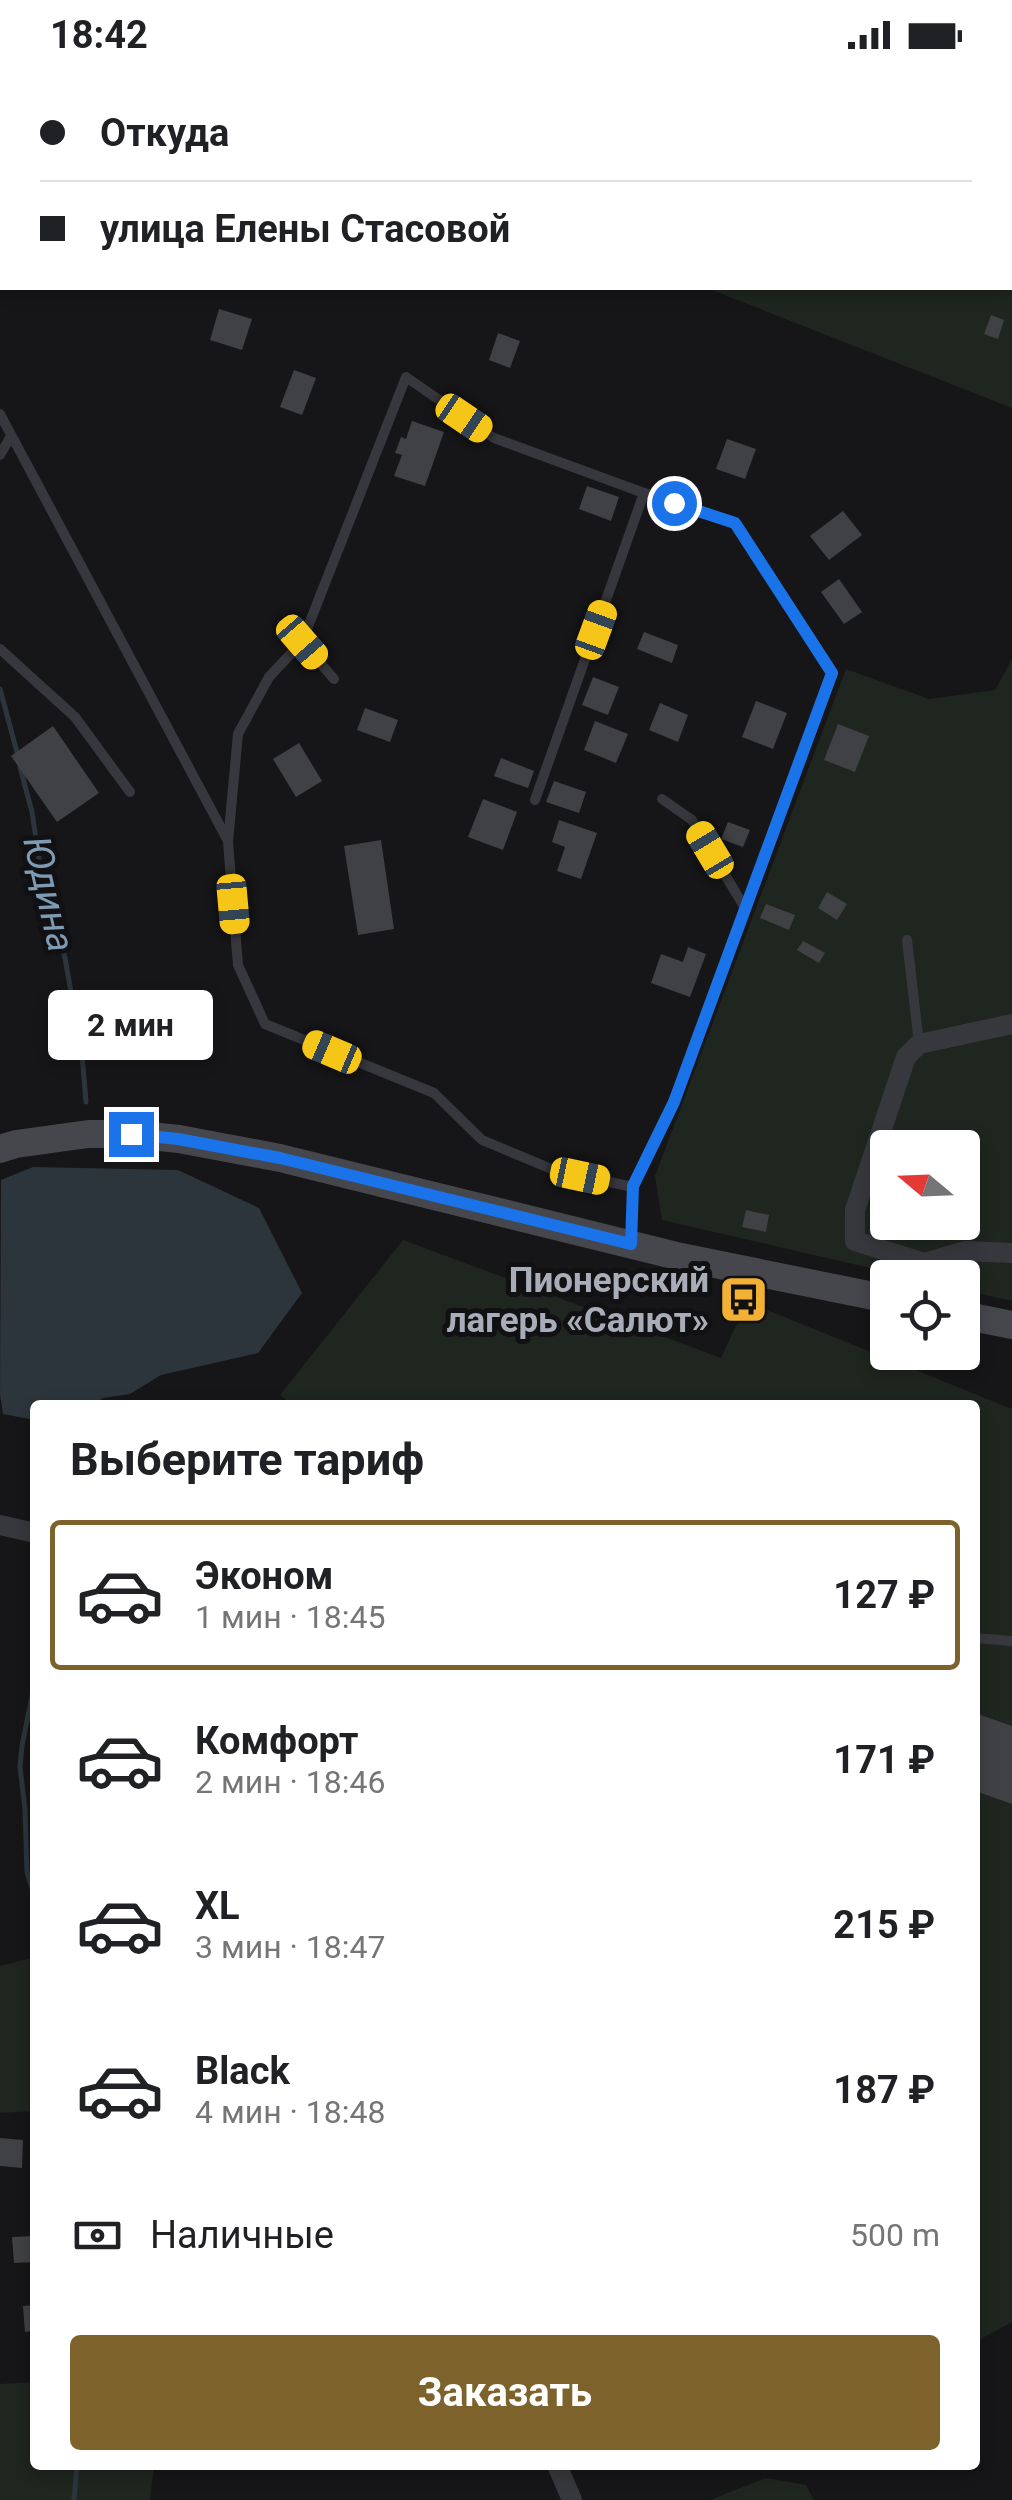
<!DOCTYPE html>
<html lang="ru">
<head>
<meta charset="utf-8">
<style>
  :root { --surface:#fff; --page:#f6f6f6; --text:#202124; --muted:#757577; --line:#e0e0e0; --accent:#7e622b }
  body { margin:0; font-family:Roboto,sans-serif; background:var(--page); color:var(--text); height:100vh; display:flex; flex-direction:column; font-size:38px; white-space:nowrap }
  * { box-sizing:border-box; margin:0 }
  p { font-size:32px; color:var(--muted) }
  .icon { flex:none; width:55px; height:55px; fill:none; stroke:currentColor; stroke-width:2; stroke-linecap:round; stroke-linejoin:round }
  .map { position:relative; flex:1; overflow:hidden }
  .drawer { position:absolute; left:30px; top:1330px; width:950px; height:1070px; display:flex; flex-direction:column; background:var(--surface); border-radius:10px; box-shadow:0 5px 15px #0003 }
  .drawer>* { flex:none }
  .top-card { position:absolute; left:0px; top:0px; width:1012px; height:220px; box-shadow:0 5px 15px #0003; display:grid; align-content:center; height:220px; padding:0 40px; background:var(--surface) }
  .needle { width:65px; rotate:289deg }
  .tools { position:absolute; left:870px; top:1060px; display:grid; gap:20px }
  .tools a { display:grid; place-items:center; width:110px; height:110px; border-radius:10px; background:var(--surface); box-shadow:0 5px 15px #0003; font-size:50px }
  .end { position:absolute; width:45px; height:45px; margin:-22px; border:12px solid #1a73e8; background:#fff; box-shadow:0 0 0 5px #fff }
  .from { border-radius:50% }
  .bubble { position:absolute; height:70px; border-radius:10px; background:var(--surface); box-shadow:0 5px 15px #0003; font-size:32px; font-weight:700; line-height:70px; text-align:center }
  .car { position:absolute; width:30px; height:60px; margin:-30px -15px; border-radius:12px; box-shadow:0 0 8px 2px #0007; background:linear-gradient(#f5c518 24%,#345 0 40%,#f5c518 0 76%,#345 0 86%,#f5c518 0) }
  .top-card b { display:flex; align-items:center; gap:35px; height:95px; font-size:38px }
  .top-card b+b { border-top:2px solid var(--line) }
  .top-card i { width:25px; height:25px; background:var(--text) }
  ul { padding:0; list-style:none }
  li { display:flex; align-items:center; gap:30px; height:150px; margin:0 20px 15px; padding:0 20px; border:5px solid transparent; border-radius:10px }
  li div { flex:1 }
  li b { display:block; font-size:38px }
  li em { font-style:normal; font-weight:700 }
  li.active { border-color:var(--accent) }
  li>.icon { width:90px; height:90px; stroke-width:1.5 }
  h2 { padding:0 40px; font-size:45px; line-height:120px }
  .pay { display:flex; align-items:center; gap:25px; height:110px; padding:0 40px; font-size:38px }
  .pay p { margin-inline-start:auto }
  .action { display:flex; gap:20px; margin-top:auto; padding:20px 40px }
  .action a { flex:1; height:115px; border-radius:10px; background:var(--accent); color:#fff; font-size:40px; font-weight:700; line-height:115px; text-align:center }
  .status { display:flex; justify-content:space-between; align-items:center; height:70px; padding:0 50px; background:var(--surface); direction:ltr }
  .status svg { height:28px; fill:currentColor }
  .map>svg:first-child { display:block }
</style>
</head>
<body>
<div class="status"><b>18:42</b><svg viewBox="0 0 49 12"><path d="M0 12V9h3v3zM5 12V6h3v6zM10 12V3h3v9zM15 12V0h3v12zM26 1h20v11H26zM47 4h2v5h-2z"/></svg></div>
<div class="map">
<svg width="1012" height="2430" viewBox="0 0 1012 2430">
  <rect width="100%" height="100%" fill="#161618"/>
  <!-- green -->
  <g fill="#1e261f" fill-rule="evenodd">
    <polygon points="253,0 1012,0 1012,338 707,218 1010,218 1010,2 258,2"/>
    <path d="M1012,589V1231L963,1220L962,1208L909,1207L662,1150L655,1106L846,599L929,629L995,620ZM888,1078H962V1152H888Z"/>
    <polygon points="403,1170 721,1288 747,1232 1012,1339 1012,2252 975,2272 975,1335 292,1335 280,1325"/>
    <polygon points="35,1887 35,2041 0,2043 0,1896"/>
    <polygon points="35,2312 35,2395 154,2395 150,2430 0,2430 0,2314"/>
    <polygon points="766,2408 806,2415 814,2430 710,2430"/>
  </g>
  <!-- water -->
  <polygon fill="#2c353c" points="33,1097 178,1100 259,1138 302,1223 258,1283 161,1305 130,1324 103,1328 91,1335 35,1335 35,1350 3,1344 0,1324 1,1110"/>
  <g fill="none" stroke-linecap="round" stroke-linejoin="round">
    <!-- stream -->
    <g stroke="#2c353c" stroke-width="5">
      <polyline points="0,619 18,686"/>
      <polyline points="20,697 32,742 39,789 65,888 82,984 86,1032"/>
      <polyline points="35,1611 22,1676 20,1697 25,1739 27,1802 35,1828"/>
      <polyline points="74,2430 77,2395"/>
    </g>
  </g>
  <!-- building -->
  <g fill="#404145">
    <polygon points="219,239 252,249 242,280 210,270"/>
    <polygon points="991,245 1004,250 998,269 984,264"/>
    <polygon points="498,263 520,271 510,298 489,290"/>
    <polygon points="294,300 316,308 302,345 280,337"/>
    <polygon points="412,351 444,362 425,416 394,406 402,385 395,383 401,367 406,369"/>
    <polygon points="727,369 756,379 745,409 716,399"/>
    <polygon points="587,416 619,427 611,451 579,439"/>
    <polygon points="843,441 862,465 829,490 810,466"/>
    <polygon points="839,509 862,542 844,554 821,522"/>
    <polygon points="644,562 678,575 672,593 637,579"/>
    <polygon points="593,607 619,617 608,645 582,635"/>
    <polygon points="756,631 787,643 773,679 742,667"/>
    <polygon points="660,633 688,645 678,672 649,660"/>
    <polygon points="365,638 398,650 390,672 357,660"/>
    <polygon points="595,651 628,664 616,693 584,680"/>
    <polygon points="838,654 869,666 855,702 824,690"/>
    <polygon points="53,656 99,723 57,752 11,686"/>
    <polygon points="299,673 322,711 296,727 273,689"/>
    <polygon points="501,688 534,701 528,718 494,706"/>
    <polygon points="554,711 586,722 579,743 546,732"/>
    <polygon points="483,729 517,742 503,780 468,767"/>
    <polygon points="559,750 597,763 581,809 557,801 565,777 552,772"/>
    <polygon points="728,752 750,760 743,777 721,769"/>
    <polygon points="381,770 394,859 358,865 344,776"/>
    <polygon points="827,822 847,834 837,850 818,838"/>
    <polygon points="766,834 795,845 789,860 760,848"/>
    <polygon points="803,871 825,883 819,893 797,880"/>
    <polygon points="688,877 706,884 690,927 651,913 661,884 683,892"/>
    <polygon points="746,1140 769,1145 766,1162 742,1157"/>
    <polygon points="975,1643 1012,1656 1012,1734 975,1721"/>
    <polygon points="0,2068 23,2070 22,2098 0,2096"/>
    <polygon points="33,2166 35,2192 14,2193 12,2167"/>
    <polygon points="35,2235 35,2261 25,2262 23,2236"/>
  </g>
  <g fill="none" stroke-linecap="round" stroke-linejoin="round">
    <!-- service -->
    <g stroke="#37383d" stroke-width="10">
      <polyline points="0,344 228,771"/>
      <polyline points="0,385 11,366"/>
      <polyline points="302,572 334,609"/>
      <polyline points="0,579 75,647 130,722"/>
      <polyline points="662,729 692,750 745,838"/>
      <polyline points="535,730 644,423"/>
      <polyline points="907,870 919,974"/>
      <polyline points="631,1173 633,1117 554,1100 482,1070 434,1023 265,954 238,895 228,772 238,664 269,607 302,572 406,307 494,368 644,423 735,453 833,603 674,1032 633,1117"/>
      <polyline points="975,1568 1012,1571"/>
    </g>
    <!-- minor -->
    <g stroke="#37383d" stroke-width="20">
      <polyline points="1010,17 1012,16"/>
      <polyline points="1012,954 919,974 906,987 855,1140 855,1171 924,1193 965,1181 1012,1183"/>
      <polyline points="0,1455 35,1463"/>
      <polyline points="557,2395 572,2430"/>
    </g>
    <!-- secondary -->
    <g stroke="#45474d" stroke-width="28">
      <polyline points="0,1079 16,1074 88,1064 131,1064 179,1069 280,1088 681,1187 888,1229"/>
      <polyline points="962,1245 1012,1255"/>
    </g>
  </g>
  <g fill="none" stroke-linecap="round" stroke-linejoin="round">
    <!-- route -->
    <polyline stroke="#1a73e8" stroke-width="12" points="131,1064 178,1069 280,1088 631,1174 633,1116 674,1032 832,603 735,453 674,433"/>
  </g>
  <!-- icons -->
  <defs>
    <symbol id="bus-square" viewBox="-11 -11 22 22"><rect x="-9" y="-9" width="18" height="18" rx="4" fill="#f2b134" stroke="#111113"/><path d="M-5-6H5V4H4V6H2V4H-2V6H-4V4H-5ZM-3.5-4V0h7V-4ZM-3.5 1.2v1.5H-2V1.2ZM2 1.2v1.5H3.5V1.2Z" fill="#111"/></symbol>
  </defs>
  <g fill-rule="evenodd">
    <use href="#bus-square" x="716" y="1202" width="55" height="55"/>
  </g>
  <g text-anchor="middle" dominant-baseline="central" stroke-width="10" stroke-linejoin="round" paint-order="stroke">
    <!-- poi labels -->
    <g font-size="35" font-weight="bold" fill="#a8adb8" stroke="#111113" text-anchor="end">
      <text x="709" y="1210">Пионерский<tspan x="709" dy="40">лагерь «Салют»</tspan></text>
    </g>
    <!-- water labels -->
    <g font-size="38" font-style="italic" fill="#7f9bb3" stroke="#111113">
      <text transform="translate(49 824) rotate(77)">Юдина</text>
    </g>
  </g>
</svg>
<div class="tools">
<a><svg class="needle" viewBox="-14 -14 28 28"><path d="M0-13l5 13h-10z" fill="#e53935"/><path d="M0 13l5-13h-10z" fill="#757577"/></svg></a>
<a><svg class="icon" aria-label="locate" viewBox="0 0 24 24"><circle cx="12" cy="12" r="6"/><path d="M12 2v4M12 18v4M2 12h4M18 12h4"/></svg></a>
</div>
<i class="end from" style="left:674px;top:433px"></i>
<i class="end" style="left:131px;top:1064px"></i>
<div class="bubble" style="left:48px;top:920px;width:165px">2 мин</div>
<i class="car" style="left:464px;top:348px;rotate:124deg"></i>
<i class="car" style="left:596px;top:560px;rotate:20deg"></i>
<i class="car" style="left:302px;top:572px;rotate:139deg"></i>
<i class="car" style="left:710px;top:780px;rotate:329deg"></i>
<i class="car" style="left:233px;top:834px;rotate:175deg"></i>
<i class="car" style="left:332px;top:982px;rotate:293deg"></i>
<i class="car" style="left:580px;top:1106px;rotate:102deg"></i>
<div class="top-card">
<b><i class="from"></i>Откуда</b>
<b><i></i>улица Елены Стасовой</b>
</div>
<section class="drawer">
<h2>Выберите тариф</h2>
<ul>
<li class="active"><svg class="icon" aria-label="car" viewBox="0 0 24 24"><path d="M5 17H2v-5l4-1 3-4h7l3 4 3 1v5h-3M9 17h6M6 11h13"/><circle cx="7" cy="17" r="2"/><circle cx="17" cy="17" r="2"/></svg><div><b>Эконом</b><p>1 мин · 18:45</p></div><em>127 ₽</em></li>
<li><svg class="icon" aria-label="car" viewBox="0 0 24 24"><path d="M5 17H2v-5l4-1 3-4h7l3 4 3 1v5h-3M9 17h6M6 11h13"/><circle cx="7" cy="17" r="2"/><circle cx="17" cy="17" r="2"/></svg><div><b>Комфорт</b><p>2 мин · 18:46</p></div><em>171 ₽</em></li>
<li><svg class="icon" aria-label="car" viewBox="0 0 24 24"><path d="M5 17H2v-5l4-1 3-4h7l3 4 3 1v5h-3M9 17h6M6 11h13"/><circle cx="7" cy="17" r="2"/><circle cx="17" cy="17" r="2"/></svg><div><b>XL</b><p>3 мин · 18:47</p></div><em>215 ₽</em></li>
<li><svg class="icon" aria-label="car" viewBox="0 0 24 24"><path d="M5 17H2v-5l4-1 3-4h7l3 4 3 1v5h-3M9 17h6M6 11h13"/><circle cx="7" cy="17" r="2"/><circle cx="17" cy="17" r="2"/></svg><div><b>Black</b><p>4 мин · 18:48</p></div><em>187 ₽</em></li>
</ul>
<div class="pay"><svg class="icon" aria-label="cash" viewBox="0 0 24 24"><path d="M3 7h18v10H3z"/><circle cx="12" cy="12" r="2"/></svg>Наличные<p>500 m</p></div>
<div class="action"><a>Заказать</a></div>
</section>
</div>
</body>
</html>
